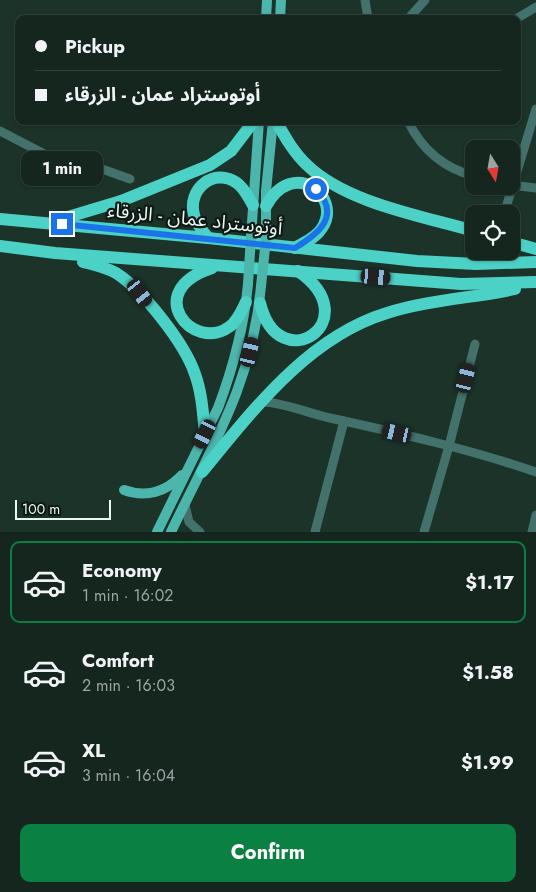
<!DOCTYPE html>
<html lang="en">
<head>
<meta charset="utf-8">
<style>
  :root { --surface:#15261f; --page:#22322c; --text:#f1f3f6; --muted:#9da5a4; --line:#34433d; --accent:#0b8043 }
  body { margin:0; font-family:Jost,"Noto Sans Arabic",sans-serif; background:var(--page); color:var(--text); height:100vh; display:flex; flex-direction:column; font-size:19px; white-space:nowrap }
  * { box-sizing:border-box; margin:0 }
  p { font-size:16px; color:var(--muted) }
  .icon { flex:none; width:28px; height:28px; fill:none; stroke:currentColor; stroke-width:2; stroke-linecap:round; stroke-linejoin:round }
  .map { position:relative; height:532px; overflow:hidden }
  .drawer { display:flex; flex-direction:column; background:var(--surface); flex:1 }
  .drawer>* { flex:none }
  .guide { position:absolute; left:15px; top:15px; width:506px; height:110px; border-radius:10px; box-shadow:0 1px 4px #0004,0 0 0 1px var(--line); display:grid; align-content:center; height:110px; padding:0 20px; background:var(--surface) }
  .needle { width:32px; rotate:169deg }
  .buttons { position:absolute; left:465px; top:140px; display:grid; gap:10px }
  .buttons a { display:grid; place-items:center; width:55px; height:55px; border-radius:10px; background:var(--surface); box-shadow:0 1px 4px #0004,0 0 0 1px var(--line); font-size:25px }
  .scale { position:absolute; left:15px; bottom:12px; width:96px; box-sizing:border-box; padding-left:5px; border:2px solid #eaf8f1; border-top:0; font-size:14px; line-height:18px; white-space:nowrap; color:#eaf8f1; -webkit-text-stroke:4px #0e1814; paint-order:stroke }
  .end { position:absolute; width:22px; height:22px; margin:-11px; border:6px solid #1a73e8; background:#fff; box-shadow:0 0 0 2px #fff }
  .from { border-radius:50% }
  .bubble { position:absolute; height:35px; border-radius:10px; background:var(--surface); box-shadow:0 1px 4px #0004,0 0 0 1px var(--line); font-size:16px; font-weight:700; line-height:35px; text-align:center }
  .car { position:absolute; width:15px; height:30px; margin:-15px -8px; border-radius:6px; box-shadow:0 0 4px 1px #0007; background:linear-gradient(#222 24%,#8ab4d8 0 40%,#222 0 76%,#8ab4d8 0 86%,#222 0) }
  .guide b { display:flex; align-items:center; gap:18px; height:48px; font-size:19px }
  .guide b+b { border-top:1px solid var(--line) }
  .guide i { width:12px; height:12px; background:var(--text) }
  ul { padding:9px 0 0; list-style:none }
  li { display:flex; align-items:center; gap:15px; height:82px; margin:0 10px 8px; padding:0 10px; border:2px solid transparent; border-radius:10px }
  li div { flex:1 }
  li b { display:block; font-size:19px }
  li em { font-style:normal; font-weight:700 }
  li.selected { border-color:var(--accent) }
  li>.icon { width:45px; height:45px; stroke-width:1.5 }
  .button { display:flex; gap:10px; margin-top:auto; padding:10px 20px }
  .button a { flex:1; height:58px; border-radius:10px; background:var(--accent); color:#fff; font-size:20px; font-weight:700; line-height:58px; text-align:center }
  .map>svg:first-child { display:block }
</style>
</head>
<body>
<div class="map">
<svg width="536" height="532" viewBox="0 0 536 532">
  <rect width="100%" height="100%" fill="#1c3329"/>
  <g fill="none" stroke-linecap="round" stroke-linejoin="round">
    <!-- minor -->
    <g stroke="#43726d" stroke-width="9">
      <polyline points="365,0 368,19"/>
      <polyline points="408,19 425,0"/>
      <polyline points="516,19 536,7"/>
      <path d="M408,121C422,150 443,168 474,176"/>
      <polyline points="0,131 52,158 85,163 130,179"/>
      <polyline points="511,185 536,188"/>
      <polyline points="504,214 536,109"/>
      <path d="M263,402C286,403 307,413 330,418C399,433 469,449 536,472"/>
      <polyline points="185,505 189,522 200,532"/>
      <polyline points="315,532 344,421"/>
      <polyline points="424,532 449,446 475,344"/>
      <polyline points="532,532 536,515"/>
    </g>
    <!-- major -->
    <g stroke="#4cb6ad" stroke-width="10">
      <polyline points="266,19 267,0"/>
      <polyline points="280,19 281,0"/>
      <polyline points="251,237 259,121"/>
      <polyline points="266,239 266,191 273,121"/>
      <path d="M124,490C146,498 166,492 182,475"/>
      <path d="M157,532L218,408C233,368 244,327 248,284"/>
      <path d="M171,532C212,446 252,385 261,286"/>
    </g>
    <!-- highway -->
    <g stroke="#4cd1c6" stroke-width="12">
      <path d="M276,121C285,137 294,153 307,165C346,203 422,216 474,231"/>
      <path d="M266,206C293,157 343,196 322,228C316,238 304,242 295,248"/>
      <polyline points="0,219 208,238 417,261 476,264 536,262"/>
      <polyline points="58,220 121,201 210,165 231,151 254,121"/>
      <path d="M208,238C203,231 196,224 194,215C187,189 214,167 237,183C245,189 248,197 253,205"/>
      <polyline points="511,242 536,249"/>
      <polyline points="0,246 55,253 461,284 536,282"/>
      <path d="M83,262C95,265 105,267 116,273C143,290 185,344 195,374C202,393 203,414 205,434"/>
      <path d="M212,268C141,291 193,353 229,327C237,322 242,310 246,302"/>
      <path d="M260,303C279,381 369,320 298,271"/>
      <path d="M202,472C253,410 308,337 387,313C428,300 473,298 515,289"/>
    </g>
    <!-- major-bridge -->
    <g stroke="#4cb6ad" stroke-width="10">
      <polyline points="248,284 251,237"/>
      <polyline points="261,286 266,239"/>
    </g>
  </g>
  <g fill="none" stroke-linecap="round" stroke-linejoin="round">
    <!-- route -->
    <path stroke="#1a73e8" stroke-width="6" d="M62,224L295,248C318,234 342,216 316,189"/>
  </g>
  <g text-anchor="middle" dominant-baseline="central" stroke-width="4.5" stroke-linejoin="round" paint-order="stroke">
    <!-- street labels -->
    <g font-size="19" fill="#eaf8f1" stroke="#0e1814">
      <text transform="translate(195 219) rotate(6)">أوتوستراد عمان - الزرقاء</text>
    </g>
  </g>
</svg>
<div class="buttons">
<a><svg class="needle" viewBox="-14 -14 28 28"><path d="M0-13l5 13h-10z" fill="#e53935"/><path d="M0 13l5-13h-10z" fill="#9da5a4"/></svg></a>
<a><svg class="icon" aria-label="locate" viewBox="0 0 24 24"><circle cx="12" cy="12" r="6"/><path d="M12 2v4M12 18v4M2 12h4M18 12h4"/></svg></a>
</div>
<div class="scale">100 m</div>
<i class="end from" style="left:316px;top:189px"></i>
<i class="end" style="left:62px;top:224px"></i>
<div class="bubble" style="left:21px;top:151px;width:82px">1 min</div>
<i class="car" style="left:376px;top:277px;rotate:95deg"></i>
<i class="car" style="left:140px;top:293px;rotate:142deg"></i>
<i class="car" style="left:250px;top:352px;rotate:13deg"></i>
<i class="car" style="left:466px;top:378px;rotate:14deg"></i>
<i class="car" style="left:397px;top:433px;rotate:283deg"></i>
<i class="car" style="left:205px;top:434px;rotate:206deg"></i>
<div class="guide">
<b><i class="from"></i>Pickup</b>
<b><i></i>أوتوستراد عمان - الزرقاء</b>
</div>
</div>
<section class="drawer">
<ul>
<li class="selected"><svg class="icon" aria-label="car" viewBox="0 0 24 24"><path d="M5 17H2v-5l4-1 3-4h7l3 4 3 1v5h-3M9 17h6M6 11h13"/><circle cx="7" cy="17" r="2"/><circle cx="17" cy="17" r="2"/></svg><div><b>Economy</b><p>1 min · 16:02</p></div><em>$1.17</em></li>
<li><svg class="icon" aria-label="car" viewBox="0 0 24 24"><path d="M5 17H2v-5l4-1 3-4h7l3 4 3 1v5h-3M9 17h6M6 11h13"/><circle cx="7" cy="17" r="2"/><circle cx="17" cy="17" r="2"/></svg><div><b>Comfort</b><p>2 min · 16:03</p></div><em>$1.58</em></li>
<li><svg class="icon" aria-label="car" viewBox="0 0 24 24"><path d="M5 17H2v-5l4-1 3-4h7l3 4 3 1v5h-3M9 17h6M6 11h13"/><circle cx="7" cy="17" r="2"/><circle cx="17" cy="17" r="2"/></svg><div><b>XL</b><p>3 min · 16:04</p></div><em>$1.99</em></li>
</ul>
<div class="button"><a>Confirm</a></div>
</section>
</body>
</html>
